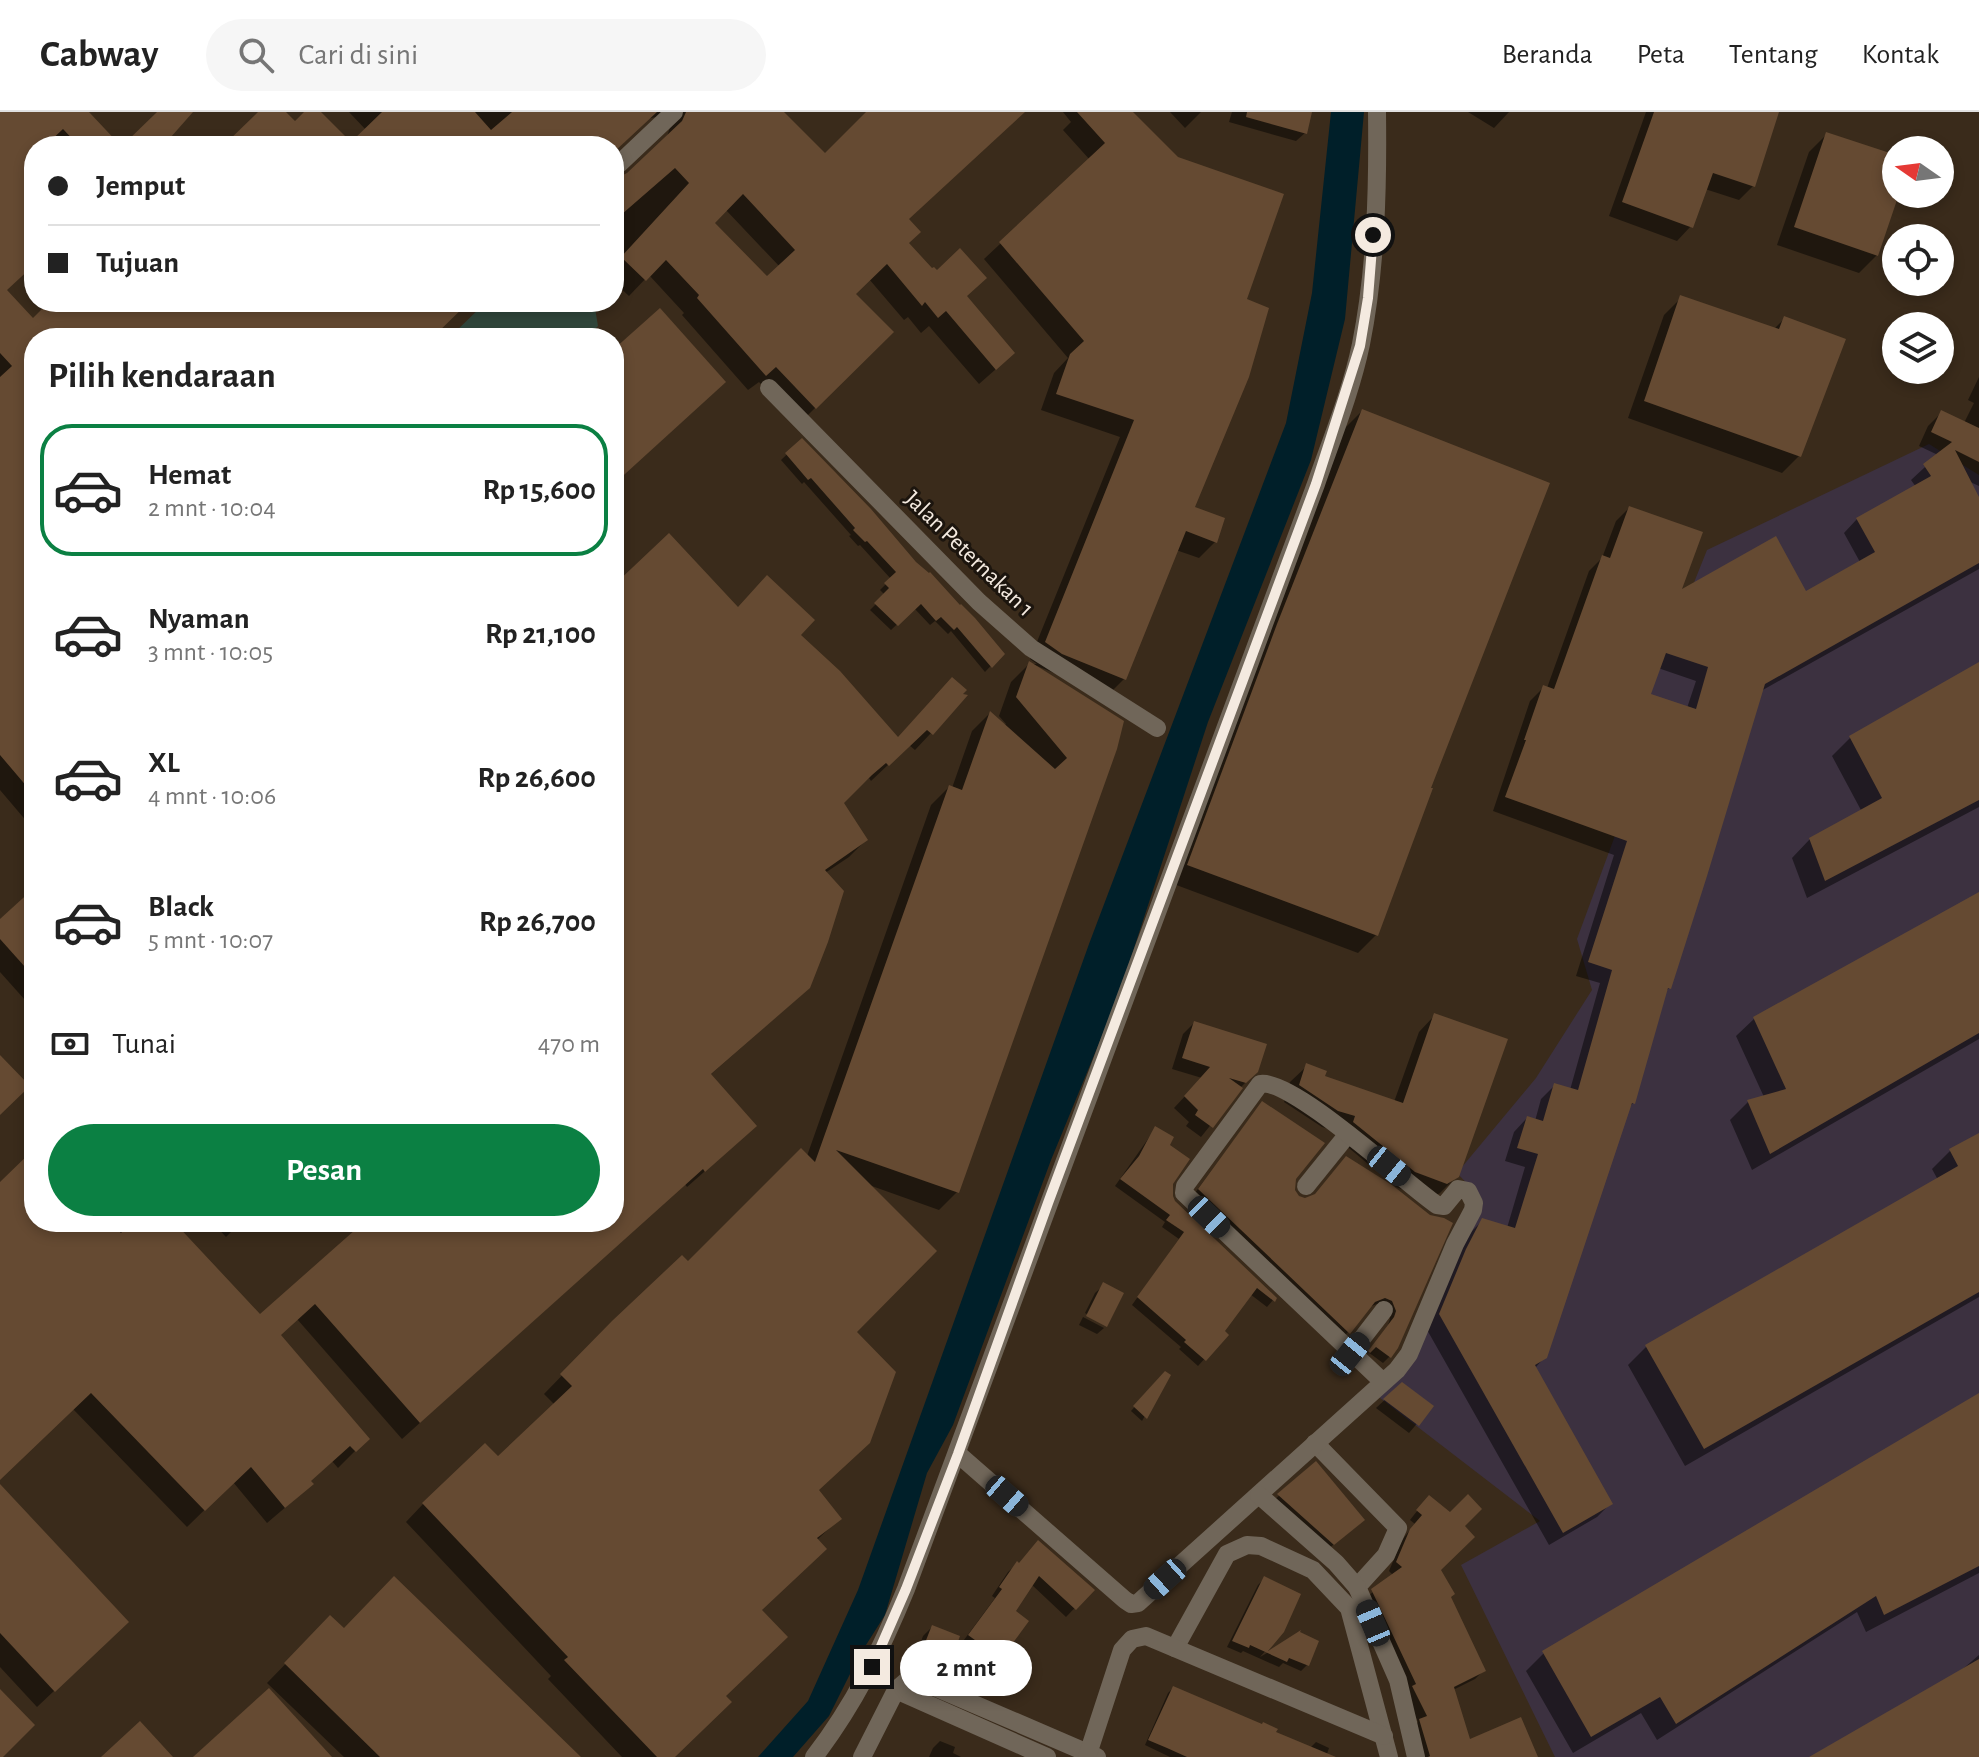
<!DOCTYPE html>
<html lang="id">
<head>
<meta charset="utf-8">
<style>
  :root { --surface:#fff; --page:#f6f6f6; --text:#222; --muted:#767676; --line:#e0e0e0; --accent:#0b8043 }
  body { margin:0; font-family:"Alegreya Sans",sans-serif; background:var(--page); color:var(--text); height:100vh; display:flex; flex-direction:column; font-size:30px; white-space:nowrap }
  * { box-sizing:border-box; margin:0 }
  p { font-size:26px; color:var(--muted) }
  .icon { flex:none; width:44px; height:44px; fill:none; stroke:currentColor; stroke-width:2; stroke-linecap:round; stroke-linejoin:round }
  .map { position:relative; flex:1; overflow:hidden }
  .sheet { position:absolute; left:24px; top:216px; width:600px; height:904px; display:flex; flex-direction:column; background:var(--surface); border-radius:32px; box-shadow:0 4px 12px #0003 }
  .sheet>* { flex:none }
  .top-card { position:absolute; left:24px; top:24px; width:600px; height:176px; border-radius:32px; box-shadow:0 4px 12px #0003; display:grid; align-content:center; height:176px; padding:0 24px; background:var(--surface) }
  .needle { width:52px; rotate:284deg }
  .controls { position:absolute; left:1882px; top:24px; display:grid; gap:16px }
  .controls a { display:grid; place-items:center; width:72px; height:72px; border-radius:50%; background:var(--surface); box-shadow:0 4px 12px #0003; font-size:40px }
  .end { position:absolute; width:36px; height:36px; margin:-18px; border:10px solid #f4eae0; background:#111; box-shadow:0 0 0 4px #111 }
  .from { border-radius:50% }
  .bubble { position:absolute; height:56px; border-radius:28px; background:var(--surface); box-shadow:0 4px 12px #0003; font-size:26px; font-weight:700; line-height:56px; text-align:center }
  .car { position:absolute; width:24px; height:48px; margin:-24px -12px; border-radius:10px; box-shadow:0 0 6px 2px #0007; background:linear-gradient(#222 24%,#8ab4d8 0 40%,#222 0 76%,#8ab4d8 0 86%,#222 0) }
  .top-card b { display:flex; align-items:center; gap:28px; height:76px; font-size:30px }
  .top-card b+b { border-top:2px solid var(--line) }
  .top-card i { width:20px; height:20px; background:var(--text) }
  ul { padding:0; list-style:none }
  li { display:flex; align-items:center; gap:24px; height:132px; margin:0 16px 12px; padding:0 8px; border:4px solid transparent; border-radius:32px }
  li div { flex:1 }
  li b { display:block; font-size:30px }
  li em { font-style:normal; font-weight:700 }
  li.current { border-color:var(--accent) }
  li>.icon { width:72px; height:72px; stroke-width:1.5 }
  h2 { padding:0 24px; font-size:36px; line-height:96px }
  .pay { display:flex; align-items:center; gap:20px; height:88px; padding:0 24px; font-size:30px }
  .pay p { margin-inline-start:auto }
  .button { display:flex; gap:16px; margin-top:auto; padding:16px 24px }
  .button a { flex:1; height:92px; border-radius:48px; background:var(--accent); color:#fff; font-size:32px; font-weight:700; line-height:92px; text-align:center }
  header { display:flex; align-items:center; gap:48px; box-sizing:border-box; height:112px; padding:0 40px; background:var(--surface); border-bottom:2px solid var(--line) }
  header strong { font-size:38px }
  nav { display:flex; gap:44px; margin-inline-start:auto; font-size:28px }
  .search { width:560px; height:72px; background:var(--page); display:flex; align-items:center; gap:20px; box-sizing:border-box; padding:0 28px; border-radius:44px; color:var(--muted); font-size:30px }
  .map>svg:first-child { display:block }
</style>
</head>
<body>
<header>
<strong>Cabway</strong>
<div class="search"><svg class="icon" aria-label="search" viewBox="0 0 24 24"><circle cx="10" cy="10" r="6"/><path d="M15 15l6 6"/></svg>Cari di sini</div>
<nav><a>Beranda</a><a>Peta</a><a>Tentang</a><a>Kontak</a></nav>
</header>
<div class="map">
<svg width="1979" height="1645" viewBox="0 0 1979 1645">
  <rect width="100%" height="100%" fill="#3a2b1b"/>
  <!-- industrial -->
  <polygon fill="#3c3140" points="1929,332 1979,363 1979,1645 1555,1645 1461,1453 1540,1409 1371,1279 1406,1248 1477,1082 1457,1061 1536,966 1592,878 1577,827 1645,642 1635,618 1707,438"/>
  <!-- green -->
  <polygon fill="#31473c" points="486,190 594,190 598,214 586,226 449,226"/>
  <!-- water -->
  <polygon fill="#001f29" points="1331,0 1364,0 1345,207 1311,348 1208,610 1118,885 1051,1048 953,1313 927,1361 885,1503 859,1544 829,1604 793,1645 758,1645 808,1589 858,1478 1089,832 1286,311 1312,181"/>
  <!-- shadow -->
  <g fill="#0007" fill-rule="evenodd">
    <polygon points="0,0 86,0 119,34 34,34 34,152 5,179 32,209 52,190 467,190 430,226 34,226 34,718 0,678"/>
    <path d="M260,0H283L295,12L306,0H318L351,33L366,18L349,0H781L825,43L870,0H1024L907,108V131L932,159L965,185L996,257L979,272L929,214L921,221L908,205L904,208L869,167L853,182L891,220L799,312L759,270L748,278L682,203L684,201L649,163L629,184L614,170V64L621,66L628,62L667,25L670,15L660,4L647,7L614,39V34H225ZM725,97L780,155L767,167L712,111Z"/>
    <polygon points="1063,0 1130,0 1245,189 1193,396 1215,430 1199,446 1176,438 1124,567 1108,583 1037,554 1036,556 1121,610 957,1080 939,1098 869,1073 854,1220 817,1379 839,1407 817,1428 760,1498 723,1584 673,1645 622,1645 548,1567 551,1564 406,1410 423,1392 497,1347 555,1293 544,1282 613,1211 688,1152 807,1044 931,693 949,675 952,676 972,619 990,601 1004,614 1006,612 999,604 1011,570 1029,552 1037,552 1030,547 1120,325 1041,298 1054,261 1068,246 984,147 1090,48 1063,18 1071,10"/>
    <polygon points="1170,0 1201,0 1185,16"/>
    <polygon points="1232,0 1310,0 1305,21 1296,29 1229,10"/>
    <polygon points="1468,0 1509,0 1494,16"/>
    <polygon points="1646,0 1777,0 1753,74 1739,88 1705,77 1691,114 1677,129 1609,104"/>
    <polygon points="1827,22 1896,46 1897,82 1877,143 1859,161 1777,133 1809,40"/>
    <polygon points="1681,186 1773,218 1785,206 1799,344 1782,361 1628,306 1664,203"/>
    <path d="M1979,265V374L1968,369L1979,390V457L1761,579L1669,876L1664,881L1633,991L1628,997L1545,1245L1535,1256L1611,1391L1597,1405L1549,1433L1426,1216L1469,1122L1483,1108L1507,1116L1525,1055L1505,1049L1514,1020L1527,1006L1535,1009L1541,987L1555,973L1570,978L1600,871L1576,864L1614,743L1493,699L1530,589L1544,575L1547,576L1589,459L1602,446L1616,409L1629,396L1678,482L1805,481L1860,450L1844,421L1857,407L1916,375L1911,368L1938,343L1919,334L1928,314L1942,300L1964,311L1974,291L1968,288ZM1658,556L1696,569L1687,596L1648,583Z"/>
    <polygon points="1362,299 1428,677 1376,823 1358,841 1171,771 1344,317"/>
    <polygon points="801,329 1002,542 985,560 951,519 948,522 935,509 930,513 914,496 891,518 870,498 885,483 880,478 891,467 860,433 858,434 849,424 851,423 804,370 802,372 781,348"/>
    <polygon points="614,475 737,497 798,524 897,627 935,584 931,621 915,638 909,633 871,669 869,666 841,691 866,728 849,745 825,761 807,878 710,963 738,1030 687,1075 685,1072 402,1327 297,1207 279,1224 367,1327 338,1356 332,1349 309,1370 294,1388 267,1411 233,1370 187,1415 73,1297 0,1366 0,1072 34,1040 34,1110 172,1110 260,1205 366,1110 614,1110"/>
    <polygon points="1979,553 1979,695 1807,786 1792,746 1810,727 1862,700 1832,644 1850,626"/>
    <polygon points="34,778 34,898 0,860 0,810"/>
    <polygon points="1979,782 1979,927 1752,1058 1730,1008 1748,990 1764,985 1736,924 1755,906"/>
    <polygon points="1435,903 1457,1064 1440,1081 1429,1087 1396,1075 1338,1027 1340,1020 1322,1015 1284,990 1290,970 1307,954 1322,965 1394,990 1419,920"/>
    <polygon points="1194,911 1257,959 1241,975 1201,1025 1186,1014 1189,1010 1174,996 1202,966 1172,957 1183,922"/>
    <polygon points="1256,998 1294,1066 1293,1078 1298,1085 1429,1104 1390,1244 1383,1251 1368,1240 1366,1242 1388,1213 1390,1207 1386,1195 1377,1192 1369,1195 1342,1227 1192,1085"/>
    <polygon points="1155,1017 1167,1033 1170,1085 1273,1188 1267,1195 1250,1182 1223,1220 1226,1223 1198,1254 1179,1237 1181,1235 1132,1193 1179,1127 1162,1115 1165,1110 1115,1074"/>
    <polygon points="1979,1023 1979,1185 1685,1354 1628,1253 1646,1235 1938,1068 1932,1057 1950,1039"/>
    <polygon points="212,1110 241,1110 226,1125"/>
    <polygon points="1104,1173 1105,1212 1085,1201 1095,1181"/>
    <polygon points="1083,1205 1104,1216 1097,1222 1079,1213"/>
    <polygon points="1165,1261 1168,1263 1142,1309 1131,1299"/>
    <polygon points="1402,1272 1431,1295 1409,1321 1376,1296"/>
    <polygon points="1979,1283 1979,1461 1866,1520 1857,1500 1657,1628 1641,1601 1573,1641 1526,1559 1544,1541"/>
    <polygon points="1316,1352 1358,1413 1328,1437 1273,1389"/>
    <polygon points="0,1375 109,1527 37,1595 0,1555"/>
    <polygon points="1421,1394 1462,1414 1439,1458 1449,1485 1484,1558 1475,1567 1453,1578 1469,1629 1536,1645 1421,1645 1412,1617 1418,1610 1364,1487 1394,1464 1389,1459 1402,1428 1415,1412 1410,1408"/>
    <polygon points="1017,1452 1092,1478 1066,1505 1031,1472 1013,1500 1026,1510 991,1555 961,1532 995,1486 992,1484 1008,1460"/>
    <polygon points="1264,1467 1283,1519 1260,1545 1299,1522 1307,1553 1301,1559 1283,1551 1279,1555 1243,1539 1241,1541 1227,1535 1258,1473"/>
    <polygon points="330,1506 343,1519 578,1645 344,1645 267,1571"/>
    <polygon points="932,1515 948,1551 940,1559 914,1549 923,1524"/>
    <polygon points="1979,1543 1979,1645 1813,1645 1957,1562"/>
    <polygon points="1173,1576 1310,1636 1316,1630 1329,1636 1326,1645 1170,1645 1145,1633 1168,1581"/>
    <polygon points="940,1629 955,1635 953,1641 961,1645 929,1645 933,1636"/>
  </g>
  <!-- building -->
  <g fill="#654a32" fill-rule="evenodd">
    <polygon points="0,0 89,0 121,34 79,34 63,17 45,34 34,34 34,153 7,178 33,206 49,190 469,190 432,226 34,226 34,683 0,643 0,265 12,254 0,241"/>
    <polygon points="157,0 193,0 163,34 122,34"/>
    <polygon points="258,0 286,0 295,9 304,0 321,0 351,30 382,0 475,0 491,18 512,0 657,0 614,40 614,34 223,34"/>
    <path d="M686,0H784L825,41L866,0H1025L909,107L921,120L909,131L932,156L934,155L937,158L960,136L987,166L967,184L1015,241L996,258L946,199L938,206L925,190L922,194L887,152L856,182L894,220L816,297L776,255L766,264L697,186L699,183L666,148L646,169L621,145L689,71L675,56L614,109V63L621,64L627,61L682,9ZM743,82L795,138L767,164L715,111Z"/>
    <polygon points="1077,0 1133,0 1178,45 1284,82 1247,187 1269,196 1249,265 1195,395 1225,406 1217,431 1186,419 1126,568 1062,542 1045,530 1134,308 1056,282 1070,242 1084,229 999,130 1105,31"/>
    <polygon points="1247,0 1312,0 1307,22 1246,5"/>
    <polygon points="1654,0 1779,0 1755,75 1713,61 1693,116 1622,90"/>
    <polygon points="1826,20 1896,43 1896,82 1899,82 1878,144 1794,115"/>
    <polygon points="1680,183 1779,217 1784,204 1846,227 1801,345 1644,289"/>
    <polygon points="660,196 726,270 614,372 614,237"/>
    <polygon points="1362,297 1550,371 1431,676 1433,676 1378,824 1187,753 1277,512"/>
    <path d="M1941,298L1979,316V350L1955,338L1979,385V451L1765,572L1707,764L1671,877L1668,876L1635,992L1632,991L1547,1246L1535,1253L1613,1392L1563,1421L1439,1202L1466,1137L1482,1106L1515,1116L1538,1042L1517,1036L1527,1004L1543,1009L1554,971L1578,978L1612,858L1588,850L1627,729L1505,685L1526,628H1524L1543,573L1554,577L1602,443L1610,446L1629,394L1703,420L1682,477L1776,424L1806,479L1875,440L1856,406L1931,364L1923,352L1952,330L1931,320ZM1666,541L1708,555L1696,597L1651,582Z"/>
    <polygon points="802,326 871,397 916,450 929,461 930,460 960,493 961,492 975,506 1005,542 992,556 957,515 954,518 941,505 936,509 921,492 898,514 874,491 889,476 884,471 896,460 867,429 865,430 853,418 855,416 811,366 808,368 785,341"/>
    <polygon points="669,421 738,495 767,463 815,508 801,523 840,559 898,625 952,565 967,578 963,582 968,583 933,623 927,618 889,654 886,651 872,663 844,691 868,728 825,758 844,779 828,830 810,876 711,962 757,1014 705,1060 703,1057 420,1311 315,1192 281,1223 370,1327 356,1340 350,1334 311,1369 314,1372 285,1396 251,1355 205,1399 91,1281 0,1368 0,1070 34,1037 34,1110 110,1110 121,1121 131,1110 174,1110 260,1202 364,1110 614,1110 614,473"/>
    <polygon points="1029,549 1124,609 1117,637 959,1081 836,1038 937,1139 857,1220 896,1260 870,1331 819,1378 842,1407 817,1426 827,1437 762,1498 788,1525 726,1584 732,1590 675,1645 657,1645 564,1548 568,1545 422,1391 485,1331 498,1344 572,1274 560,1262 612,1209 682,1143 688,1149 801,1036 815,1050 949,673 962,678 990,599 1055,657 1067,646 1016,585"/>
    <polygon points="1979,550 1979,688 1825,769 1809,726 1882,686 1849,624"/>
    <polygon points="34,776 34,865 0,827 0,807"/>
    <polygon points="1979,780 1979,921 1770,1042 1747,988 1786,977 1753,905"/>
    <polygon points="1434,901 1508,927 1459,1065 1447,1072 1415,1060 1353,1010 1355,1004 1338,999 1299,973 1306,951 1327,959 1325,964 1403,991"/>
    <polygon points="1194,909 1267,932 1258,960 1246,971 1229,966 1243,976 1213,1016 1195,1003 1198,998 1184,984 1210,955 1182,946"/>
    <polygon points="0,943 30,974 0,1003"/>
    <polygon points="1262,989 1325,1031 1296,1067 1295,1078 1299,1084 1305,1086 1315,1082 1346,1044 1392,1073 1430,1103 1444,1106 1453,1111 1398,1236 1391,1246 1376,1235 1370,1241 1368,1239 1394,1205 1396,1199 1392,1189 1385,1186 1375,1190 1350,1222 1198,1077"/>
    <polygon points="1155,1014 1174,1025 1170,1033 1190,1047 1173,1072 1173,1084 1175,1089 1277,1186 1275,1190 1257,1176 1225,1219 1229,1223 1206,1249 1184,1230 1186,1228 1137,1185 1184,1120 1166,1108 1170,1103 1120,1067 1139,1044"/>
    <polygon points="1979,1021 1979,1180 1704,1337 1645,1233 1958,1054 1949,1037"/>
    <polygon points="1103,1170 1124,1181 1107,1215 1086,1204"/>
    <polygon points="1165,1259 1171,1263 1147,1307 1133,1294"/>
    <polygon points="1402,1270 1434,1294 1419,1314 1383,1287"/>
    <polygon points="1979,1281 1979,1454 1884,1503 1876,1484 1676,1612 1660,1585 1591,1625 1542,1539"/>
    <polygon points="1316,1349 1365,1408 1334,1433 1277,1382"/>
    <polygon points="0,1372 129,1510 55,1580 0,1521"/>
    <polygon points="1468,1382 1482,1397 1465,1414 1475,1425 1441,1458 1455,1482 1451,1485 1486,1559 1454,1575 1470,1627 1521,1605 1538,1645 1428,1645 1430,1644 1419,1607 1427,1604 1412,1574 1416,1572 1371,1477 1402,1455 1396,1450 1410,1417 1422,1403 1416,1398 1429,1383 1450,1400"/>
    <polygon points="1038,1428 1095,1478 1076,1498 1039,1464 1016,1499 1029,1509 1001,1547 968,1523 1002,1477 999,1475 1017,1449 1019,1451"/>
    <polygon points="394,1464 581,1645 380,1645 284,1551 330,1503 344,1516"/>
    <polygon points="1264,1464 1301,1482 1284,1520 1268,1539 1301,1518 1300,1520 1319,1529 1309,1554 1289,1546 1287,1550 1250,1533 1249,1536 1232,1529"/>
    <polygon points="932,1513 960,1524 950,1552 921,1541"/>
    <polygon points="1979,1547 1979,1645 1809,1645"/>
    <polygon points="1173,1574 1262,1612 1263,1610 1278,1617 1276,1620 1336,1645 1187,1645 1167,1636 1148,1628"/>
    <polygon points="269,1576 332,1645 193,1645"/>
    <polygon points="0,1577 35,1613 3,1645 0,1645"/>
    <polygon points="140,1609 173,1645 101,1645"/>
  </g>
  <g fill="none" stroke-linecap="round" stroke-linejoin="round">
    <!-- street -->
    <g stroke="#706659" stroke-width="18">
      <polyline points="619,52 674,0"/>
      <polyline points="769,276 979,490 1031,536 1157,616"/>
      <polyline points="1306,1074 1348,1022"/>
      <polyline points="1350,1242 1384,1198"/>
      <polyline points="1315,1331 1398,1416 1386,1443 1357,1475 1398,1568 1416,1645"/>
      <path d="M958,1342L1125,1488L1131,1492L1138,1491L1397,1258L1409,1242L1455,1132L1473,1098L1474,1091L1468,1079L1458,1077L1444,1094L1437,1093C1406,1072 1291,965 1260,972L1185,1074L1184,1081L1382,1269"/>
      <polyline points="1259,1383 1336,1451 1357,1475"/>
      <polyline points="1175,1536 1227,1442 1247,1433 1261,1434 1313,1458 1349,1496 1389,1645"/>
      <polyline points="896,1578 1047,1645"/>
      <path d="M814,1645C854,1593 881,1538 906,1477L1316,372C1332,326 1351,280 1361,232C1376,157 1378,77 1377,0"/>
      <polyline points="862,1645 896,1578 911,1565 1097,1645"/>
      <polyline points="1087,1645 1122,1538 1132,1527 1146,1524 1384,1624"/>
    </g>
  </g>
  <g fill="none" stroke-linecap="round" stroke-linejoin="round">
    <!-- route -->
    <polyline stroke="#f4eae0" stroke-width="10" points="872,1555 906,1477 958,1342 1048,1091 1316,372 1360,234 1368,186 1373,123"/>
  </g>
  <g text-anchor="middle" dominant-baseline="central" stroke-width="6" stroke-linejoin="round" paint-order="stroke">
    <!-- street labels -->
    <g font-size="24" fill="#f4eae0" stroke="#1c150e">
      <text transform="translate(969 442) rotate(44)">Jalan Peternakan 1</text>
    </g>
  </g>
</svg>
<div class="controls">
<a><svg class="needle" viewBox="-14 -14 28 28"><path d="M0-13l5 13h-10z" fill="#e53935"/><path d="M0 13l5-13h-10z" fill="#767676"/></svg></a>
<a><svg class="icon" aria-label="locate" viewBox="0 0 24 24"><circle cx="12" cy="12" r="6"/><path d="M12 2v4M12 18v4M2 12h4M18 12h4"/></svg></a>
<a><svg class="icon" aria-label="layers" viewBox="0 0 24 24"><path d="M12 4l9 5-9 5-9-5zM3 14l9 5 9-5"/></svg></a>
</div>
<i class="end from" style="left:1373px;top:123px"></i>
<i class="end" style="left:872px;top:1555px"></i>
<div class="bubble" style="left:900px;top:1528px;width:132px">2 mnt</div>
<i class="car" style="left:1389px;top:1054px;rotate:129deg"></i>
<i class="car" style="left:1209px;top:1105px;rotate:134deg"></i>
<i class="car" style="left:1350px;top:1242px;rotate:39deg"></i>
<i class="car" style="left:1007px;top:1384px;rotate:131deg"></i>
<i class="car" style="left:1165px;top:1467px;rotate:228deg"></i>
<i class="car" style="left:1373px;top:1511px;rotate:337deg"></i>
<div class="top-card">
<b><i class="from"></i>Jemput</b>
<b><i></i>Tujuan</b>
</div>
<section class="sheet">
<h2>Pilih kendaraan</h2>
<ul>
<li class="current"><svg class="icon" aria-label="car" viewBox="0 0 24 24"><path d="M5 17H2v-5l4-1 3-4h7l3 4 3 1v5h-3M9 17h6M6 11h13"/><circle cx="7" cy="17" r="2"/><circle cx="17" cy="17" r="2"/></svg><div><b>Hemat</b><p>2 mnt · 10:04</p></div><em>Rp 15,600</em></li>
<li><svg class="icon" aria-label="car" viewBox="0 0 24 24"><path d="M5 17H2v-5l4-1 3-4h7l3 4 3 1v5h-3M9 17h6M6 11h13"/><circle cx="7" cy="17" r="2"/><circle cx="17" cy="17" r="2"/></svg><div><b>Nyaman</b><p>3 mnt · 10:05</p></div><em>Rp 21,100</em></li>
<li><svg class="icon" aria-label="car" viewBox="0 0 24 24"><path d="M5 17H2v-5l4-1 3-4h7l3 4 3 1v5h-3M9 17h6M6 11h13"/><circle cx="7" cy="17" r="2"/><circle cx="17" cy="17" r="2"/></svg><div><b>XL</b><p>4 mnt · 10:06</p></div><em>Rp 26,600</em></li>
<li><svg class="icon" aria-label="car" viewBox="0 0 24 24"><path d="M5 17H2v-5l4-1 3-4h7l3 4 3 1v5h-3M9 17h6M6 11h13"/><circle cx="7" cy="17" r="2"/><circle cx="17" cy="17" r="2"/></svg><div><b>Black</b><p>5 mnt · 10:07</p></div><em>Rp 26,700</em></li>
</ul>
<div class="pay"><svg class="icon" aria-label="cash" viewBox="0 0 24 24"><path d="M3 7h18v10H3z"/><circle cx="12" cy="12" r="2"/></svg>Tunai<p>470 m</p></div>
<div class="button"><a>Pesan</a></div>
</section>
</div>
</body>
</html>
